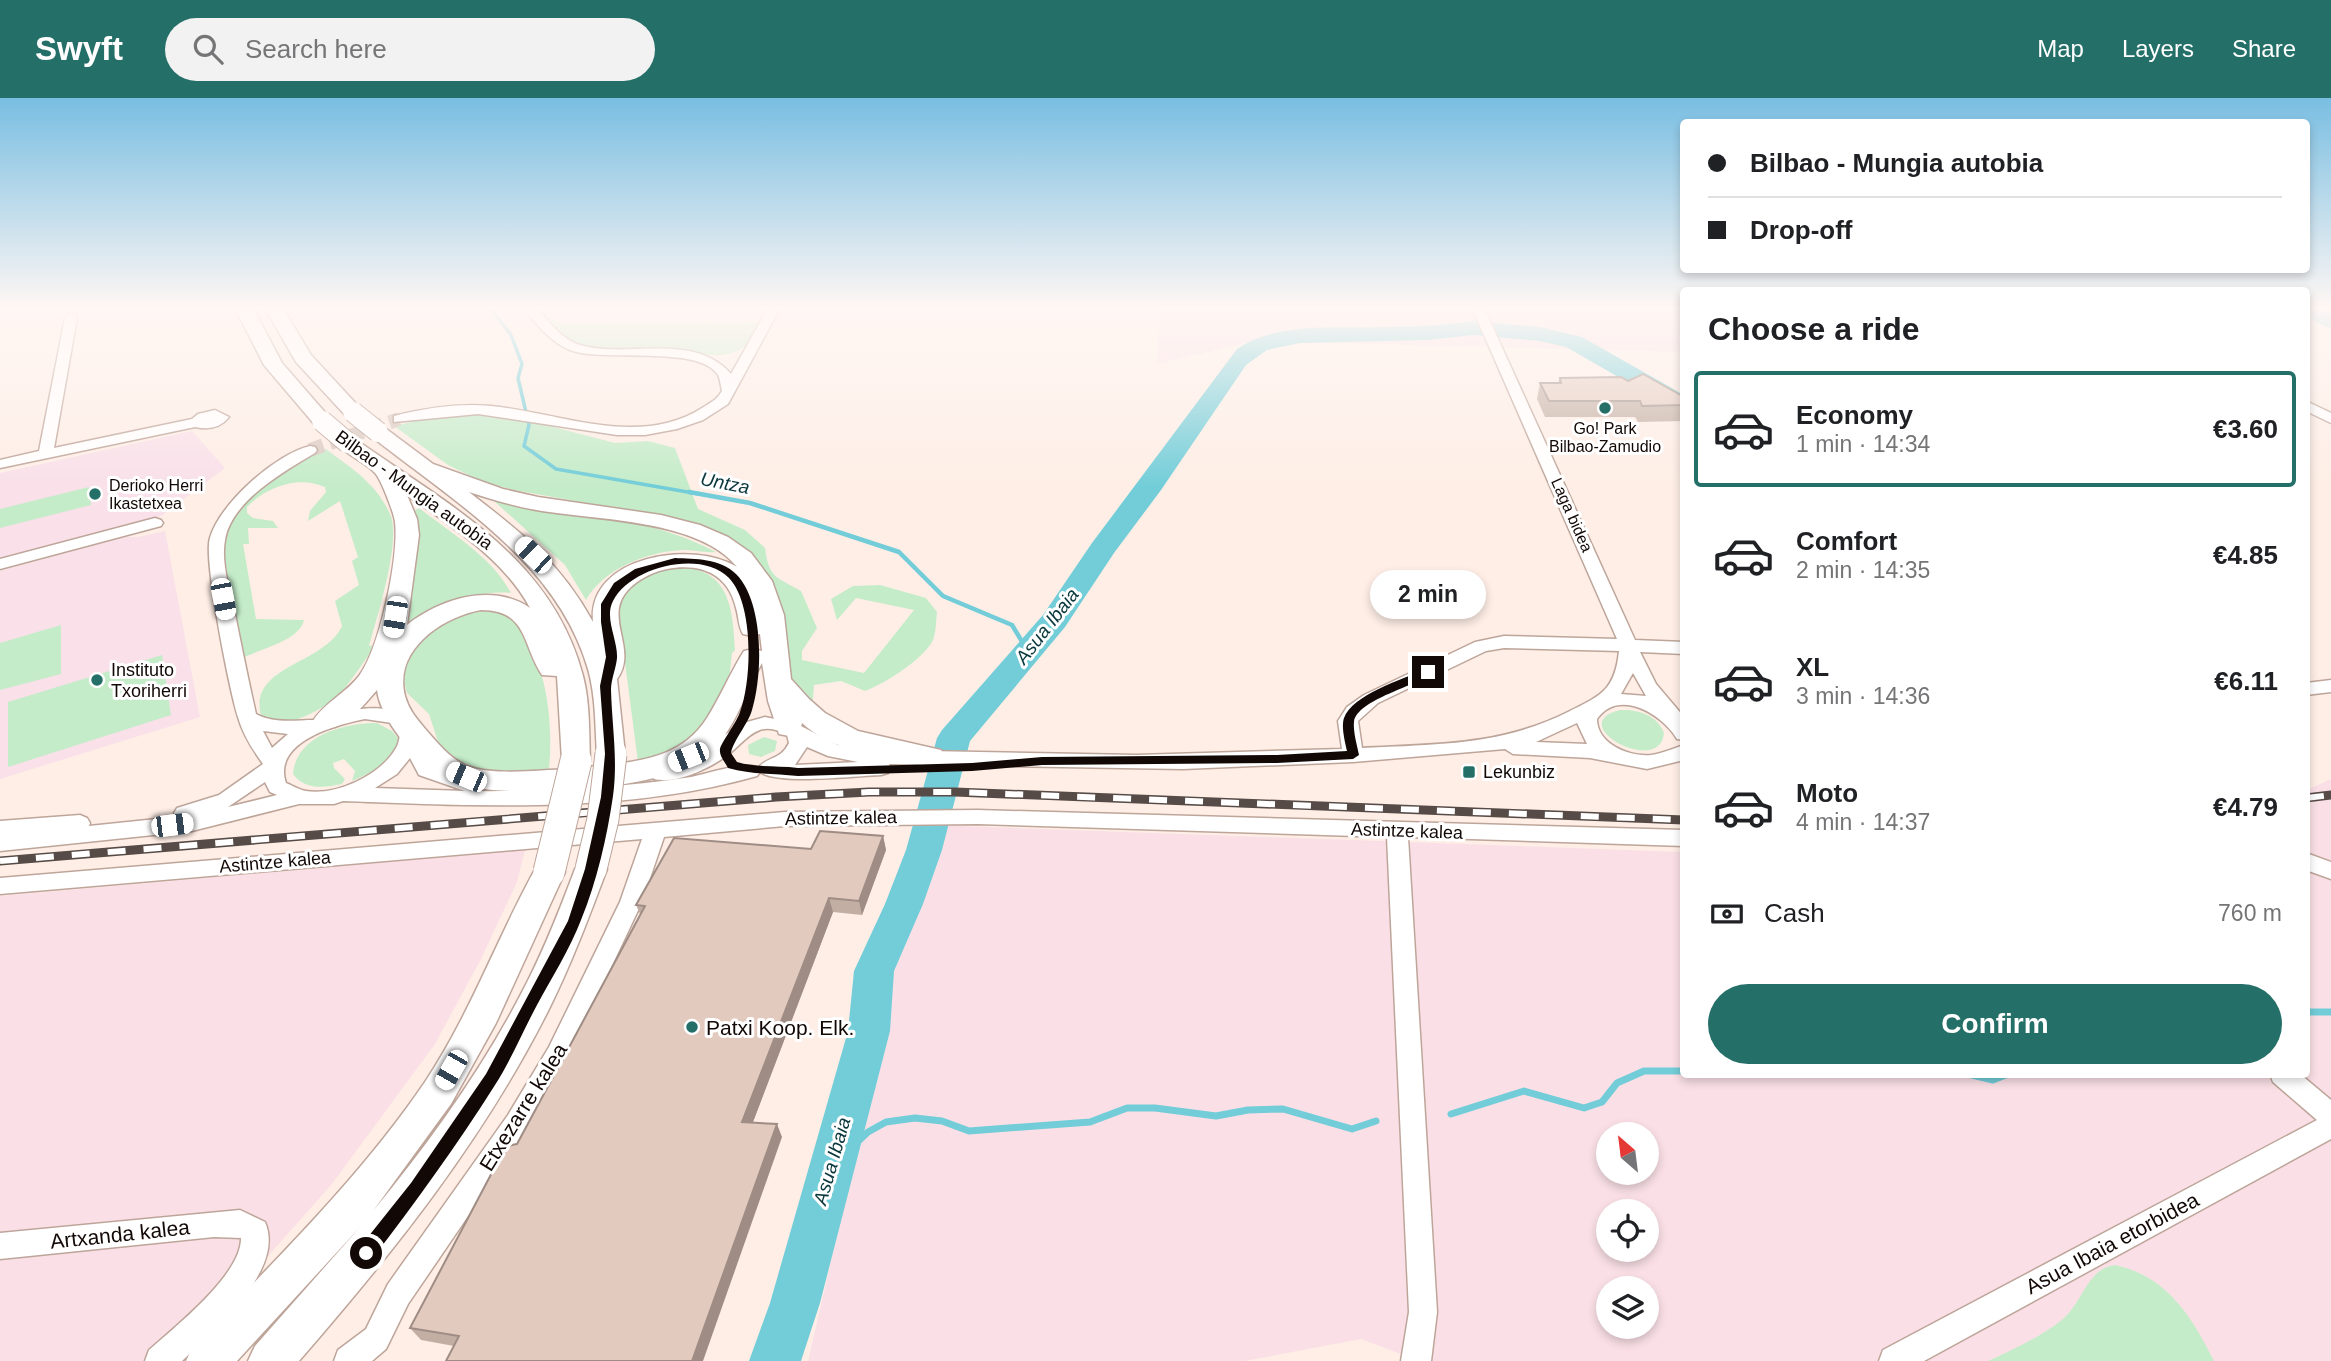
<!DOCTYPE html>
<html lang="en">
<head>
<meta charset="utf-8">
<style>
  :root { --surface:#fff; --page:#f2f2f2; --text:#202124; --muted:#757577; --line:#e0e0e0; --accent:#256f69 }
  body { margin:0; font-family:Helvetica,sans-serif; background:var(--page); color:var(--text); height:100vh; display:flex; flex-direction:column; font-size:26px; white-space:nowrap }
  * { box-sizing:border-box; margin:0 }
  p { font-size:23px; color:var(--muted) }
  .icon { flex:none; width:38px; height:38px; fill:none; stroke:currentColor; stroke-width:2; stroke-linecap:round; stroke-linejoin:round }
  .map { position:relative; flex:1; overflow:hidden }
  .sheet { position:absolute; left:1680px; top:189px; width:630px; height:791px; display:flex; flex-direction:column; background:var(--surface); border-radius:7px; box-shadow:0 4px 10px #0003 }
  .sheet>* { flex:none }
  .banner { position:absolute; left:1680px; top:21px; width:630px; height:154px; border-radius:7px; box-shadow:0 4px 10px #0003; display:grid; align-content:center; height:154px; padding:0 28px; background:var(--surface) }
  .needle { width:46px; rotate:332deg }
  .controls { position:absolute; left:1596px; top:1024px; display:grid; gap:14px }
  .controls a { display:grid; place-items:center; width:63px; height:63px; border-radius:50%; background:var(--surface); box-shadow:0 4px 10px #0003; font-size:35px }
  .end { position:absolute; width:32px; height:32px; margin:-16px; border:9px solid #120906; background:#fff; box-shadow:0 0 0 4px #fff }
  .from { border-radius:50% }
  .bubble { position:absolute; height:49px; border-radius:24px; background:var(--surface); box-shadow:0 4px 10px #0003; font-size:23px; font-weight:700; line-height:49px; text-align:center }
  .car { position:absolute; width:21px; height:42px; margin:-21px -10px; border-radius:9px; box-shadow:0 0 5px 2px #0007; background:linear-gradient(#fff 24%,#345 0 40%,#fff 0 76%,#345 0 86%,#fff 0) }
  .banner b { display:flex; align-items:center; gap:24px; height:66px; font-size:26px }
  .banner b+b { border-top:2px solid var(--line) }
  .banner i { width:18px; height:18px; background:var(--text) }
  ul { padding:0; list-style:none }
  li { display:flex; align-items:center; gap:21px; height:116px; margin:0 14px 10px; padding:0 14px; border:4px solid transparent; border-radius:7px }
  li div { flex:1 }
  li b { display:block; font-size:26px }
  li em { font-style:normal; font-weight:700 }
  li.current { border-color:var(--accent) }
  li>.icon { width:63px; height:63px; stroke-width:1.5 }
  h2 { padding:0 28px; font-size:32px; line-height:84px }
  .pay { display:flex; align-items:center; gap:18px; height:77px; padding:0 28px; font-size:26px }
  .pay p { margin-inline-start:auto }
  .action { display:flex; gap:14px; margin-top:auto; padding:14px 28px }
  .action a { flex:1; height:80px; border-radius:42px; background:var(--accent); color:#fff; font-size:28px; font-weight:700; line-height:80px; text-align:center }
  header { display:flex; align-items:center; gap:42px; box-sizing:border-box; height:98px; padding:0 35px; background:var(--accent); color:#fff }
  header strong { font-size:33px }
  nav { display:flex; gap:38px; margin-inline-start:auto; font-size:24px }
  .search { width:490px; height:63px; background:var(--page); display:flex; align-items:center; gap:18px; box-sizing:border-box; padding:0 24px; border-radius:38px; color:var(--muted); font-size:26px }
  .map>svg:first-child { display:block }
</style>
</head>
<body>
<header>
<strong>Swyft</strong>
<div class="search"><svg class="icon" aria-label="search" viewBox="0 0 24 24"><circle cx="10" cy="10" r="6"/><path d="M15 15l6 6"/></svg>Search here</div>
<nav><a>Map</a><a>Layers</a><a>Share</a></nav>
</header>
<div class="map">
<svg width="2331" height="1263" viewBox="0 0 2331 1263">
  <rect width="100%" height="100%" fill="#feeee6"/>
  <!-- industrial -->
  <g fill="#fae0e6" fill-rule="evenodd">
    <polygon points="1159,212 1683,212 1683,254 1255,243 1157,266"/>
    <path d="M2331,681V1263H1419L1361,1241L1245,1263H808L861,1033L890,848L912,792L923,772L936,727L1683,754L1684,976H2306L2307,692ZM1608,1036H1647V1074H1608ZM1608,1113H1647V1152H1608ZM1608,1190H1647V1228H1608Z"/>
    <polygon points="525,752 517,784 481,861 435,946 332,1086 254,1174 160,1263 0,1263 0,798"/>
  </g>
  <!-- education -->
  <g fill="#f9e0e9">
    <polygon points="192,333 225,370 161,418 0,460 0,375"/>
    <polygon points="165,433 200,619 0,681 0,473 124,439 139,439"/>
  </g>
  <!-- green -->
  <g fill="#c4ecc9">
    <path d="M539,212H553L549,215L560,226L759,224C753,236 750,248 737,253C716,262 698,254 678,252C644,250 606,258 575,245C561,240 549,222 539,212Z"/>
    <path d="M476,317L542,326L615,345L648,343L675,350L698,411L745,432L765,450C769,481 777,479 801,493L817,530L802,553V562L864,575L914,512L856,500L837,522L831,501L853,488L880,487L926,500L937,514C936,523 936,535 933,542C924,561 884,586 865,593L841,583L814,587L811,625L799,619L768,480L670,420L514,392L481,383L448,367L394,328L437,318Z"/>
    <path d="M326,351C350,369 377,386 390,416C402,441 377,519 369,548L376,547C351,580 343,603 303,619C287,626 275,626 261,618C248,567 324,567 342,528L335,503L359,487L352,463L358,459L340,403L308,423L310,413L326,394L325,389C298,377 266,389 247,409V415L253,420L273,423L278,430H248L249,446H243L256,521L304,522C299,543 262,550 245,559C239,529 225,487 225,458C223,403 282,371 326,351Z"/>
    <polygon points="89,389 91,407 0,430 0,411"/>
    <path d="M494,403C570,414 647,418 716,454C705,455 694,452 683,452C649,453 603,471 586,502L565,467Z"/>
    <path d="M419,410C451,435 492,459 511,495C467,491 435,514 400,538L414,413Z"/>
    <path d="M687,470C731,475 733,515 735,552L732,555L729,582L722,605L688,650L638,664L618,511C625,478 657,472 687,470Z"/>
    <path d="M500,512C546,545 554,619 549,671C503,676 481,678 441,653L429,616L407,595L403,579L412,554L422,536L462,516Z"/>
    <polygon points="61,527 61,576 0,592 0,545"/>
    <polygon points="162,557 171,617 8,669 8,604"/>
    <path d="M1620,612C1638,611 1657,617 1664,635C1660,680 1562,626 1620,612Z"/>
    <path d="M377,625L392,633L398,640C396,664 372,674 352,683L355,673L344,661L333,665L334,670L345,681L342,686C325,690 304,692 293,676C296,637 345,625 377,625Z"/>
    <polygon points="764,639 777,643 775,653 761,659 749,656 748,647"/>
    <path d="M2115,1167C2167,1178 2192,1219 2214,1263H1988C2011,1253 2046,1236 2064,1220C2083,1203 2088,1170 2115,1167Z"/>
  </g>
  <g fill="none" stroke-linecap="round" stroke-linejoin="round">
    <!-- stream-far2 -->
    <polyline stroke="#72cdd8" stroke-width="3.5" points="492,212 511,237 522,266 518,280 529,327 524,348 556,371 699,396"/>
    <!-- stream-far1 -->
    <polyline stroke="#72cdd8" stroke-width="4.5" points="689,394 750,405 899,454 943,498 1012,527 1029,555"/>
    <!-- stream -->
    <g stroke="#72cdd8" stroke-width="7">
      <polyline points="2306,914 2331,914"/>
      <polyline points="1968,976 1993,982 2008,976"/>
      <polyline points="1451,1016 1524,993 1584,1010 1602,1004 1617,985 1644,973 1684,973"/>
      <polyline points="832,1068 868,1034 886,1024 915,1020 942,1023 969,1033 1090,1024 1127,1010 1155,1010 1216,1018 1248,1012 1283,1011 1352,1031 1376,1023"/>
    </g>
    <!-- river -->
    <g fill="#72cdd8" fill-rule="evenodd">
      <path d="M2306,212L2331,214V230C2322,228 2309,221 2306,212Z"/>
      <path d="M1473,223L1540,229L1582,239L1684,297V314L1676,312L1566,249L1540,243L1473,237L1428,242L1300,245L1267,252L1246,267L1161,392L1114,455L1065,529L970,643L942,752L923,806L894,873L890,933L820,1205L801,1263H749L770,1205L848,933L854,873L885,806L906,752L937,640L942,632L1043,517L1092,445L1237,251C1279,223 1337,231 1386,229C1415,229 1444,227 1473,223Z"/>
    </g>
    <!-- minor-tunnel -->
    <polyline stroke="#dbccc4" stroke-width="14" stroke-dasharray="14 7" stroke-linecap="butt" points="310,352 399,321"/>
    <defs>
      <g id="minor">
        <path d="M525,212H538C550,225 563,242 580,247C628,261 693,233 731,276L767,212H779L728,306L703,322L677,331L645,337H617L478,316L394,324V318C425,310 458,305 491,308C558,314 638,351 702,310C710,305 717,302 722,293C721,288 720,281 718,277C698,246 604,265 570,252C552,245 537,227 525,212Z"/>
        <path d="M1473,212H1485L1635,542L1684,544V556L1640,554L1656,586L1684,619V642L1677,641C1662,616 1619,590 1597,621C1597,646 1629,659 1651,657C1663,655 1672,651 1684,647V662L1647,671L1590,660L1513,656L1505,651L1353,664L1183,671L889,666L891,670L888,675L881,677C855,678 778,687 760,674L757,678C623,716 481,708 343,703L334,706H299L192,733L0,753V723L80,717L87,720L90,725L89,728L176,719L174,715L177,710L219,697L263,666C253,652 243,637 238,619C230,593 203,461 210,440C220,405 276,356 310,348L315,349L317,352L315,355C285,373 231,403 225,442C221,464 229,489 234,511C241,546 248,581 256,616C275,626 294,622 315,622C321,622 329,617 336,616C365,608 402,604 420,633L418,642L433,667L474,681L477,686L474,691L469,693C543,694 617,690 691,679C707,676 747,662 758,670C768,658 781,662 789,645L787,637C778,632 770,629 760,632C748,636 739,648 730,655C713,669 676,687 654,681L651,676L654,671L696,658L740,626L765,619L795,625L838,647L875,652L1136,657L1342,651L1338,623L1347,609L1364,597L1475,544L1504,538L1617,541ZM1504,550L1619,553C1615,593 1600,598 1568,614C1500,648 1435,646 1362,650L1358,623L1378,605L1486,553ZM1633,575L1646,598L1621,596ZM365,621L392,625L401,635C399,639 399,646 396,650C381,677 336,698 306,693C299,692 292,687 286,685C272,644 335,627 365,621ZM1577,625L1587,646L1536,644ZM263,633L288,636L272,650ZM807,649L828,658L858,664L795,667ZM410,660L419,677L465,693L375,690L397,676ZM265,684L270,694L277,697L228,709Z"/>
        <path d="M71,216L77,220L54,350L192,321L198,316L215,312L229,319C220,330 209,332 195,329L0,370V362L39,353L65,220Z"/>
        <polygon points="2306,303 2331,315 2331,325 2306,313"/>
        <polygon points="155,420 161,422 163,425 161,428 0,471 0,461"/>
        <polygon points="2331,582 2331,594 2306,597 2306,585"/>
        <polygon points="978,712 1684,732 1684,748 1408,739 1437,1214 1431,1263 1401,1263 1409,1214 1387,739 978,726 785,728 664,739 642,804 567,963 526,1033 408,1206 386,1251 372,1263 334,1263 338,1252 366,1231 388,1186 508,1017 549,949 620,804 642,741 0,796 0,780 785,714"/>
        <polygon points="2306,755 2331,764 2331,781 2306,772"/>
        <polygon points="2270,976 2300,976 2331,1002 2331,1041 1924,1263 1879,1263 1883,1252 2317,1022 2273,984"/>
        <path d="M240,1112L265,1124C286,1172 213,1233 182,1263H145L149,1252C175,1229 242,1176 241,1140L214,1139L0,1161V1135Z"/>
      </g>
      <g id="highway">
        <polygon points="236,212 254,212 282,265 329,319 332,323 329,327 315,327 264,267"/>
        <polygon points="266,212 284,212 311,257 360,310 363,314 360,318 346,318 296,264"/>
        <path d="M378,328L385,330L433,366L503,391L538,399L661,417L700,427L728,439L751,455L772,483L784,517L791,581L809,601L825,615L858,633L941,652L945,659L941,666L931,669C888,659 836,656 802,625L799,636L789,638L779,636L768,603L762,565C743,598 733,641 699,663C656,692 501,703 452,684C422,672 381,624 377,592C362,609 342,636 317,630L313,623C324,605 346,595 359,578C380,550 399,459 395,424C394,415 381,381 375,375C364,363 347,358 337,345L341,341H355C448,407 552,459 583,578C590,605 589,635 590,663L587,669C632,664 680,663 707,620C721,598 730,575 744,553L753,551L762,553L760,536L752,538L743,536C738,528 739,519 736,510C728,475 700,465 667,471C656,473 646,478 637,484C595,514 641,548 617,581L625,656L621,663L611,666L601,663L597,656C595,628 596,599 588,571C557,464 454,404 371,338L368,334L371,330ZM469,394C493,402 517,409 542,413C598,422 700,422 737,469C694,442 587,457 593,524C560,464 522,435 469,394ZM407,397C451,428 504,461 530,510C492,484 440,501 407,527L419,437L417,421ZM481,512C528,512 522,547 542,577L557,578L562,663L568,671C540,672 494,678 467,668C451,661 439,647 427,633C418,622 409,613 405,598C393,552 442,519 481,512Z"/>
        <path d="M591,759L602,763L607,771C589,819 571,867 548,913C483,1042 393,1155 299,1263H248L255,1248L361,1128L237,1263H186L193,1248C274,1163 359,1081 425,984C471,915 498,837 538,766L549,762L560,766L565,774L496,925L451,1006L373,1113C428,1046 480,975 520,898C542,857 559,814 575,771L580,763Z"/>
      </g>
    </defs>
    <!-- minor casing -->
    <use href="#minor" stroke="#bea59a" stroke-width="3"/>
    <!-- highway casing -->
    <use href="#highway" stroke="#bea59a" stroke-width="3"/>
    <!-- minor -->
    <use href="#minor" fill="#fff" fill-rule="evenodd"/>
    <!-- highway -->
    <use href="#highway" fill="#fff" fill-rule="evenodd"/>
    <defs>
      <g id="rail">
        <polyline points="2306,700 2331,697"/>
        <polyline points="0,763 776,699 869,694 955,694 1684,722"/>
      </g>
    </defs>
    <!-- rail casing -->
    <use href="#rail" stroke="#564b46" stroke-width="9"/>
    <!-- rail -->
    <use href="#rail" stroke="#fff" stroke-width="6" stroke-dasharray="18" stroke-linecap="butt"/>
    <defs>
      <g id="highway-bridge-far1">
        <polyline points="353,314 378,334"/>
        <polyline points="322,323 348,345"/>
      </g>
      <g id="highway-bridge">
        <polyline points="591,771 603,721 611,656"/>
        <polyline points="549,774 576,663"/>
      </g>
    </defs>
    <!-- highway-bridge-far1 casing -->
    <use href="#highway-bridge-far1" stroke="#bea59a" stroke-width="22" stroke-linecap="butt"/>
    <!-- highway-bridge casing -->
    <use href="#highway-bridge" stroke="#bea59a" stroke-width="33" stroke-linecap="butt"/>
    <!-- highway-bridge-far1 -->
    <use href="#highway-bridge-far1" stroke="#fff" stroke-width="20"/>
    <!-- highway-bridge -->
    <use href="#highway-bridge" stroke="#fff" stroke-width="31"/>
  </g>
  <!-- wall -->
  <g fill="#c3aea3">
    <polygon points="1560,280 1628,283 1684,299 1684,323 1638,324 1635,319 1545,319 1537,301 1540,285 1558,285"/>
    <polygon points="883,738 886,752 862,817 833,814 753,1024 782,1039 454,1248 421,1242 410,1230 517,1046 640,816 636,807 811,751"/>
  </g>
  <!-- shaded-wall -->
  <g fill="#9f8d85">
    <polygon points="883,738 886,752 862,817 859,803"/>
    <polygon points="829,800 833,814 748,1037 742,1024"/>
    <polygon points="777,1026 782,1039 703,1263 692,1263"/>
  </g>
  <!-- building -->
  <g fill="#e3cabe" stroke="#9f8d85" stroke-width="2">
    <polygon points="1643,276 1684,299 1684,307 1642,308 1640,303 1549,303 1540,285 1561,285 1560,280 1621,279 1628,283"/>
    <polygon points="820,733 883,738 859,803 829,800 742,1024 777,1026 692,1263 446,1263 459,1238 410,1230 506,1048 517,1046 645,808 636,807 674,740 811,751"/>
  </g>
  <!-- sky -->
  <linearGradient id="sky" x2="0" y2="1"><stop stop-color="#79bee2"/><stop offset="0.54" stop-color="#fff7f4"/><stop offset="1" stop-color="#fff7f4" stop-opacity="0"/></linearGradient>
  <rect width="2331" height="389" fill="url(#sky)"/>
  <!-- route -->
  <path fill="#120906" d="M675,460C695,461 720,460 736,476C764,504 763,576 752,612C748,626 733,643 731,655L737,664C756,670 777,667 798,670L972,665L1042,659L1277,657L1347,653C1345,644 1341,629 1344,620C1352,597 1403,581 1424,572L1434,574C1418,588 1357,601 1354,624C1353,634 1357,647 1359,657L1353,661L1277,665L1042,667L972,673L798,678C774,675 752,677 728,670C725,664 719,658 720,651C721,645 737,624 740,614C752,582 754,506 729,480C701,451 630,469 613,503C604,520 618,542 617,560C616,571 611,581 611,592C612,628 618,662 613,698C607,739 597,783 581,822C570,851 552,879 537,907C523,933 511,962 495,987C457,1047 415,1105 372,1161L366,1163L360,1161L357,1155L360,1149L411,1085L486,976L568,823L585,771L601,699L605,656L600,588L606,559L601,524V506L614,485L635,471Z"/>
  <!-- markers -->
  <g fill="#256f69" stroke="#fff" stroke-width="2.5">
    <circle cx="1605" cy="310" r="7"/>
    <circle cx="95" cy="396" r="7"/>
    <circle cx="97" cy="582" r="7"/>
    <rect x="1462" y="667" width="14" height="14" rx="3.5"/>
    <circle cx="692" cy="929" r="7"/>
  </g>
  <g text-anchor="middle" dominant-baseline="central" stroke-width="6" stroke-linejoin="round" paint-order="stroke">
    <!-- far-poi labels -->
    <g font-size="16" fill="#120906" stroke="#fff">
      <text x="1605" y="330">Go! Park<tspan x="1605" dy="18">Bilbao-Zamudio</tspan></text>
      <text x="109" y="387" text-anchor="start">Derioko Herri<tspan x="109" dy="18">Ikastetxea</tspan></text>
    </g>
    <!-- far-street labels -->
    <g font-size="16" fill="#120906" stroke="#fff">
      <text transform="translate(1572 417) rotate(66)">Laga bidea</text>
    </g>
    <!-- street labels -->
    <g font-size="18" fill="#120906" stroke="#fff">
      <text transform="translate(414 392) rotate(36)">Bilbao - Mungia autobia</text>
      <text transform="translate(841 720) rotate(-1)">Astintze kalea</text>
      <text transform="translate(1407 733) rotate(2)">Astintze kalea</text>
      <text transform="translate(275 764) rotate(-5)">Astintze kalea</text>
    </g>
    <!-- poi labels -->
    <g font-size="18" fill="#120906" stroke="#fff" text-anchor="start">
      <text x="111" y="572">Instituto<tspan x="111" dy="21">Txoriherri</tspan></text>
      <text x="1483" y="674">Lekunbiz</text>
    </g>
    <!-- water labels -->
    <g font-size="19" font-style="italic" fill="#09373c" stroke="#fff">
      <text transform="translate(725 385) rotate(11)">Untza</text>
      <text transform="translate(1047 528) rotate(-52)">Asua Ibaia</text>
      <text transform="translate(832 1063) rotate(-74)">Asua Ibaia</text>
    </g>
    <!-- near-poi labels -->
    <g font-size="21" fill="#120906" stroke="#fff" text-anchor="start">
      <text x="706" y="929">Patxi Koop. Elk.</text>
    </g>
    <!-- near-street labels -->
    <g font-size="21" fill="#120906" stroke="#fff">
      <text transform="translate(523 1009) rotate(-58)">Etxezarre kalea</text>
      <text transform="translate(120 1136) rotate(-6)">Artxanda kalea</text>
      <text transform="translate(2112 1145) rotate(-28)">Asua Ibaia etorbidea</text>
    </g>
  </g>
</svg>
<div class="controls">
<a><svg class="needle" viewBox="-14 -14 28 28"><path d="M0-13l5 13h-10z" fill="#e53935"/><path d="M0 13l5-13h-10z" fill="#757577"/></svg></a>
<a><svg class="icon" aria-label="locate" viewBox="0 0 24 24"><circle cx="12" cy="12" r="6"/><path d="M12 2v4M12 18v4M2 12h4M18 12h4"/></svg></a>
<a><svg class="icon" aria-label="layers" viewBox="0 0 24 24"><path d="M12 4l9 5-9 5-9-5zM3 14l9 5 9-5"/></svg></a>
</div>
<i class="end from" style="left:366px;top:1155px"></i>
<i class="end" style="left:1428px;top:574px"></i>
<div class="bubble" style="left:1370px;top:472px;width:116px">2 min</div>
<i class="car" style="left:533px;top:457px;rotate:314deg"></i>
<i class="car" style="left:223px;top:501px;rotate:169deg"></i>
<i class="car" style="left:395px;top:519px;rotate:189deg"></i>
<i class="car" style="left:688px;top:659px;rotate:248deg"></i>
<i class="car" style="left:466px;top:679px;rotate:293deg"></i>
<i class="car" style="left:172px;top:727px;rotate:83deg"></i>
<i class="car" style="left:451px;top:972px;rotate:210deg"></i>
<div class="banner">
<b><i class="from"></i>Bilbao - Mungia autobia</b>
<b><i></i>Drop-off</b>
</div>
<section class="sheet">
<h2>Choose a ride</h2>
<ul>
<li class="current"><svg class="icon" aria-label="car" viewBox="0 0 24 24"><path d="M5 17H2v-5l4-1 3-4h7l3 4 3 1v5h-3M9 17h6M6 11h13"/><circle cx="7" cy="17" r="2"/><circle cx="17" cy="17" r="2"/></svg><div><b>Economy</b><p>1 min · 14:34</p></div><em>€3.60</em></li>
<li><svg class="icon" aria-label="car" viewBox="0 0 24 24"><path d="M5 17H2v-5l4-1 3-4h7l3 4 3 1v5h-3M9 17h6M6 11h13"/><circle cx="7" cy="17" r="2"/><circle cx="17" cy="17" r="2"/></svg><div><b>Comfort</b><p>2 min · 14:35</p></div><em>€4.85</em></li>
<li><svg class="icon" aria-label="car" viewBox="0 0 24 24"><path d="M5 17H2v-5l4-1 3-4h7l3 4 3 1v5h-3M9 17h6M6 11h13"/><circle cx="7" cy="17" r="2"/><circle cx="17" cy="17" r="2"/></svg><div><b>XL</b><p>3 min · 14:36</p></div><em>€6.11</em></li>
<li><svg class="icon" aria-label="car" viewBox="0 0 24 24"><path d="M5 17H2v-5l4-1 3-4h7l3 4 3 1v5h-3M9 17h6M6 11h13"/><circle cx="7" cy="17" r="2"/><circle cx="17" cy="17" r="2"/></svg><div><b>Moto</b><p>4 min · 14:37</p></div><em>€4.79</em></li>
</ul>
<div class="pay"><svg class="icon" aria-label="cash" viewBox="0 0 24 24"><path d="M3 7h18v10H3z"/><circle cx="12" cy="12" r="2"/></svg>Cash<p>760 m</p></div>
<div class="action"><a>Confirm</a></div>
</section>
</div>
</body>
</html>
